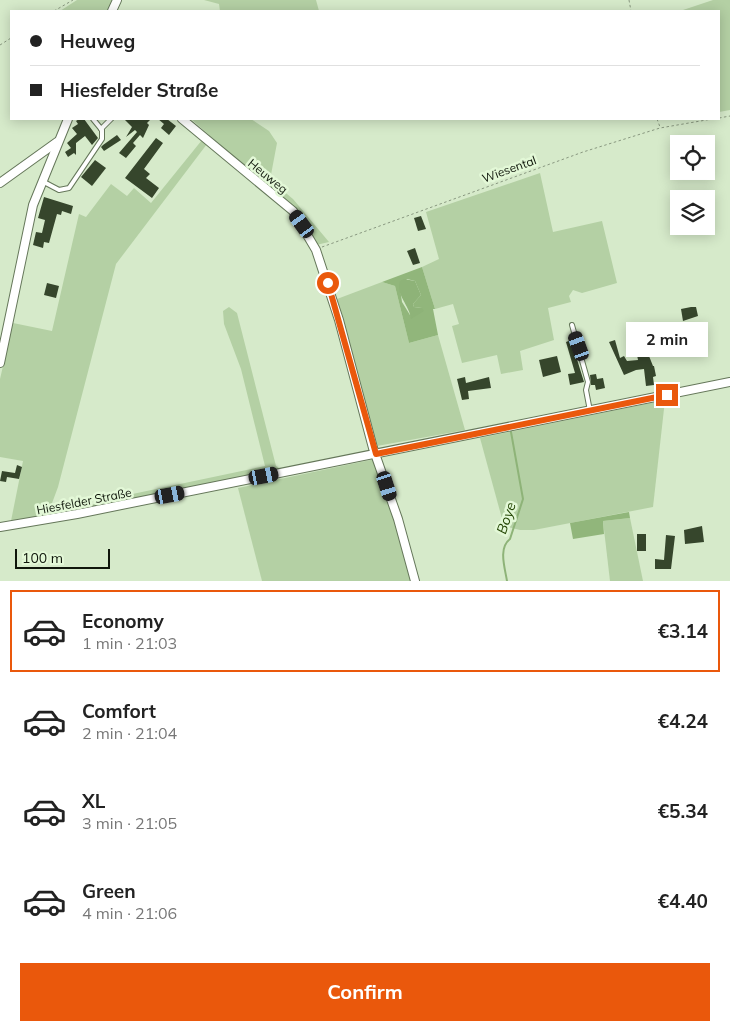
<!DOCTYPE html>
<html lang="en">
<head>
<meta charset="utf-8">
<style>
  :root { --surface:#fff; --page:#f6f6f6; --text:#222; --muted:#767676; --line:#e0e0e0; --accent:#ea580c }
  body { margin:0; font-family:Mulish,sans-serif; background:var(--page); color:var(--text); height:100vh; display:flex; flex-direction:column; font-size:19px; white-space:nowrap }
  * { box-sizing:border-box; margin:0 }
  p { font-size:16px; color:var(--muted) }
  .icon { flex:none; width:28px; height:28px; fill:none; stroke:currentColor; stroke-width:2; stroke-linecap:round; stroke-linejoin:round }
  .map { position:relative; height:581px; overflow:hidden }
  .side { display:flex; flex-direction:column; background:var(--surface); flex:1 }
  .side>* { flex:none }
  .guide { position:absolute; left:10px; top:10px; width:710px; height:110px; border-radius:0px; box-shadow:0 2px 12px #0003; display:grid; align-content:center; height:110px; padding:0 20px; background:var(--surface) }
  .buttons { position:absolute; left:670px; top:135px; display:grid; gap:10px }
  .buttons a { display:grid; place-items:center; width:45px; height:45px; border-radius:0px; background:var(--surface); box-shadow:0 2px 12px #0003; font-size:25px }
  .scale { position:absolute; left:15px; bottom:12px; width:95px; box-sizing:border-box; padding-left:5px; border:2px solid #0f160b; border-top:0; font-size:14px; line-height:18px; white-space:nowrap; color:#0f160b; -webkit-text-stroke:4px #e3f8d7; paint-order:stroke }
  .end { position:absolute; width:22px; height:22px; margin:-11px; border:6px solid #ea580c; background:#fff; box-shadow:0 0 0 2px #fff }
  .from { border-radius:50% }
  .bubble { position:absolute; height:35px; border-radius:0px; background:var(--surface); box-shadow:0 2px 12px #0003; font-size:16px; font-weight:700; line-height:35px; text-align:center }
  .car { position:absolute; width:15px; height:30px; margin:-15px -8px; border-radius:6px; box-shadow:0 0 4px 1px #0007; background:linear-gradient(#222 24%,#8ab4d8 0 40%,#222 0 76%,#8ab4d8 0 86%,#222 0) }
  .guide b { display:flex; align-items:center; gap:18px; height:48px; font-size:19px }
  .guide b+b { border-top:1px solid var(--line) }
  .guide i { width:12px; height:12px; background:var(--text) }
  ul { padding:9px 0 0; list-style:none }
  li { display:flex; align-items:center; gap:15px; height:82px; margin:0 10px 8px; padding:0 10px; border:2px solid transparent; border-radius:0px }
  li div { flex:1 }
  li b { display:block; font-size:19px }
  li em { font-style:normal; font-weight:700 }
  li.current { border-color:var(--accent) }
  li>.icon { width:45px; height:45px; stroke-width:1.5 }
  .button { display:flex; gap:10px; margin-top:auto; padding:10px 20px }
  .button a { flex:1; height:58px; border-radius:0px; background:var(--accent); color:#fff; font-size:20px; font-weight:700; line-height:58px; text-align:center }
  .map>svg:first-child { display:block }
</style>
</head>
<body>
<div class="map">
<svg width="730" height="581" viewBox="0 0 730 581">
  <rect width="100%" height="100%" fill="#d6eaca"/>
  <!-- green -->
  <g fill="#b4d0a4">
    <polygon points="77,0 113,0 108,11 60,11"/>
    <polygon points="204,0 316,0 319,11 220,11 219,4"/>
    <polygon points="713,0 730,0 730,110 719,112 719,11 680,11"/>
    <polygon points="191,119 251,119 269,131 277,143 270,180 293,199 329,242 316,245 303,222 266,185"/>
    <polygon points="202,140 207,144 116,264 58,487 48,514 99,503 104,500 265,466 241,369 224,324 223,311 229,307 237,313 276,466 282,470 49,518 47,515 11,521 23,461 0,457 0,379 13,323 52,331 79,214 86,217 111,184 127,196 134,188 151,203"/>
    <polygon points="540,173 553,232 602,221 617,283 582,293 573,290 569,296 571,302 548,308 554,340 520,351 523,370 501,374 497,355 462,363 452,326 459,324 453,304 435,309 422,267 439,259 426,212"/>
    <polygon points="382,282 395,286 409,343 438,335 465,430 377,446 337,299"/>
    <polygon points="665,400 653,507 534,530 520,530 504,526 480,438"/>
    <polygon points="375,459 389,497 413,581 262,581 238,488"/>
    <polygon points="630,518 643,581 610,581 603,521"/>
  </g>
  <!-- forest -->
  <g fill="#91b67b" fill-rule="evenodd">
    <path d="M422,267L435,309H433L438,335L409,343L395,286L382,282ZM407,279L415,281L421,295L413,304L414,307L422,308L410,315L402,302L400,288Z"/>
    <polygon points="629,512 630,518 603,521 604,534 573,539 570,523"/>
  </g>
  <!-- water -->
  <path fill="#8eb378" d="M404,279L415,281L421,295L413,304L414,307L422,308L424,311L411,319C410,306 395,294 400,281Z"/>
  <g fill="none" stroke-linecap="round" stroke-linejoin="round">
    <!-- stream -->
    <path stroke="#8eb378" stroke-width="2" d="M507,581C505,568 498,548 510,539L523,499L511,432"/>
  </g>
  <!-- building -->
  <g fill="#36462c">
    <polygon points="79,119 84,119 98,138 92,145 85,136 76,143 76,155 74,153 68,157 65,152 71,148 67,143 77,134 72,128 78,124 76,121"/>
    <polygon points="124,119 151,119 147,123 149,125 143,138 140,135 133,143 136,146 126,158 119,153 137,132 135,130 126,137 132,127"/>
    <polygon points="158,119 167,119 176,126 169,135 161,128 164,124"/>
    <polygon points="117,135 121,140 104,151 101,147 103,145"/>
    <polygon points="156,138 163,143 144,169 150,174 146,178 159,188 152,198 125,178"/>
    <polygon points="95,160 106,168 92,186 81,177"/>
    <polygon points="44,197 73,206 71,214 62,211 61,215 57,214 49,243 44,242 43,248 33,245 36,232 42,233 45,220 38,218"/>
    <polygon points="421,216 426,229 418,231 414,218"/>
    <polygon points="415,248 420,263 413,265 407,251"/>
    <polygon points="47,283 59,286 56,298 44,295"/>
    <polygon points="691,307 696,307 698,316 683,321 681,309"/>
    <polygon points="667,329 673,348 649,356 653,366 654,366 656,376 653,377 654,385 646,386 644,369 636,370 624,375 609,342 615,340 620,358 624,356 627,361 638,360 633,335 638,333 642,346 661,340 659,331"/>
    <polygon points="571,340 584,382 570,385 568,374 575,373 566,342"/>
    <polygon points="557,356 561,372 543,377 539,360"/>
    <polygon points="596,374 597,379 603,378 605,388 596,390 595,385 591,385 590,375"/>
    <polygon points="465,377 466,383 489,377 491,388 468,391 469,399 462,400 457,379"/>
    <polygon points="17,465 22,467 19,479 7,477 6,482 0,481 2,471 15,473"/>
    <polygon points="702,526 704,542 685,544 684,530"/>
    <rect x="637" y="534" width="9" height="17"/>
    <polygon points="666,535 675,536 671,569 655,569 655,559 664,560"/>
  </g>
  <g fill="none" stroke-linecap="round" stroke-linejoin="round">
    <defs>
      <g id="service">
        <polyline points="101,129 111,119"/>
        <polyline points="42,181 59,190 69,188 102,139 102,130 93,119"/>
        <polyline points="572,325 588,382 586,390 590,411"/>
      </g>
      <g id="minor">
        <polyline points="112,11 117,0"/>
        <polyline points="182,119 293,211 316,250 339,320 373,448 398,519 415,581"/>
        <polyline points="0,183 57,142"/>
        <polyline points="0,363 33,205 68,119"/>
        <polyline points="0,527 77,514 730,382"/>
      </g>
    </defs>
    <!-- service casing -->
    <use href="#service" stroke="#65775a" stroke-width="6"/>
    <!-- minor casing -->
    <use href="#minor" stroke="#65775a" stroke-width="10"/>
    <!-- path -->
    <g stroke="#899880" stroke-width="1" stroke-dasharray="2.5 2.5" stroke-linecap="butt">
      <polyline points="629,0 631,11"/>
      <polyline points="54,11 73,0"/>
      <polyline points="0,45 11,38"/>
      <polyline points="719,118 730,116"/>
      <polyline points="657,119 660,127"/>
      <polyline points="322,247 583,152 660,128 712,119"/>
    </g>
    <!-- service -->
    <use href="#service" stroke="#fff" stroke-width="4"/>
    <!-- minor -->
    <use href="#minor" stroke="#fff" stroke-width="8"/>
  </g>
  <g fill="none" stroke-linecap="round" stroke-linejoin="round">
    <!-- route -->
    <polyline stroke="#ea580c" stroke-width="6" points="328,283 376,454 667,395"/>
  </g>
  <g text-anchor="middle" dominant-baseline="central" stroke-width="5" stroke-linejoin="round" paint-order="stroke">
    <!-- street labels -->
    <g font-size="12" fill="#0f160b" stroke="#e3f8d7">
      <text transform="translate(509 169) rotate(-20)">Wiesental</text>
      <text transform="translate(268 176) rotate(39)">Heuweg</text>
      <text transform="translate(84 501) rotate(-11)">Hiesfelder Straße</text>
    </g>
    <!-- water labels -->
    <g font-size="14" font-style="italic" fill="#244604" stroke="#e3f8d7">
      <text transform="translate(506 518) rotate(-71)">Boye</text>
    </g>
  </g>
</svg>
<div class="buttons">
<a><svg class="icon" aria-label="locate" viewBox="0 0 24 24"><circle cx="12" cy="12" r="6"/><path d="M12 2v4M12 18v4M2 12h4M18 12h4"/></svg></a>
<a><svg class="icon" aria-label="layers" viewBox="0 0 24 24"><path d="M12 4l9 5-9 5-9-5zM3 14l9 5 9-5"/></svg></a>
</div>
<div class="scale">100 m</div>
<i class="end from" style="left:328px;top:283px"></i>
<i class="end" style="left:667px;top:395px"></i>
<div class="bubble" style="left:626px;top:322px;width:82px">2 min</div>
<i class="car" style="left:302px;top:224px;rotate:324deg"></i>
<i class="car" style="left:579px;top:346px;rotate:340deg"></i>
<i class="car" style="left:264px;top:476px;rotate:79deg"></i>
<i class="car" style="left:387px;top:486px;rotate:162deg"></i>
<i class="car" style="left:170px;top:495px;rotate:79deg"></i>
<div class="guide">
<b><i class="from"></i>Heuweg</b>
<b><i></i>Hiesfelder Straße</b>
</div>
</div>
<section class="side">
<ul>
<li class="current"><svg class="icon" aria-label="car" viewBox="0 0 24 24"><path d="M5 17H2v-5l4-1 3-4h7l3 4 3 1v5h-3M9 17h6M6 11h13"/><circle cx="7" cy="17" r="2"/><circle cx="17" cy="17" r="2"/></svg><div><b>Economy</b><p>1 min · 21:03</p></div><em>€3.14</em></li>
<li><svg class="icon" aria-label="car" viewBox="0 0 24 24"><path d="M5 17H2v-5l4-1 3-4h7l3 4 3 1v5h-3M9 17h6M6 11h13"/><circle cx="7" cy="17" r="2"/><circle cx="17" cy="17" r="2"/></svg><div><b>Comfort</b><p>2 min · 21:04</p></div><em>€4.24</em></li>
<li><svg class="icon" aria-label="car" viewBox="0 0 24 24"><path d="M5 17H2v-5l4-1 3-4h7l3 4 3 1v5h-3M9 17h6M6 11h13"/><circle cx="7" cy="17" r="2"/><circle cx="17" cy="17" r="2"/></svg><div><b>XL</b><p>3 min · 21:05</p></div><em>€5.34</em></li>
<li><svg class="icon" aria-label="car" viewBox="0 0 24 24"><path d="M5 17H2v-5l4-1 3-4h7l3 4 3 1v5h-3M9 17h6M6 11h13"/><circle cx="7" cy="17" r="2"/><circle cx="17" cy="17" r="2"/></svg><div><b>Green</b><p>4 min · 21:06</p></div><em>€4.40</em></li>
</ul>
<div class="button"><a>Confirm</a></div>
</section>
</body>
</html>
